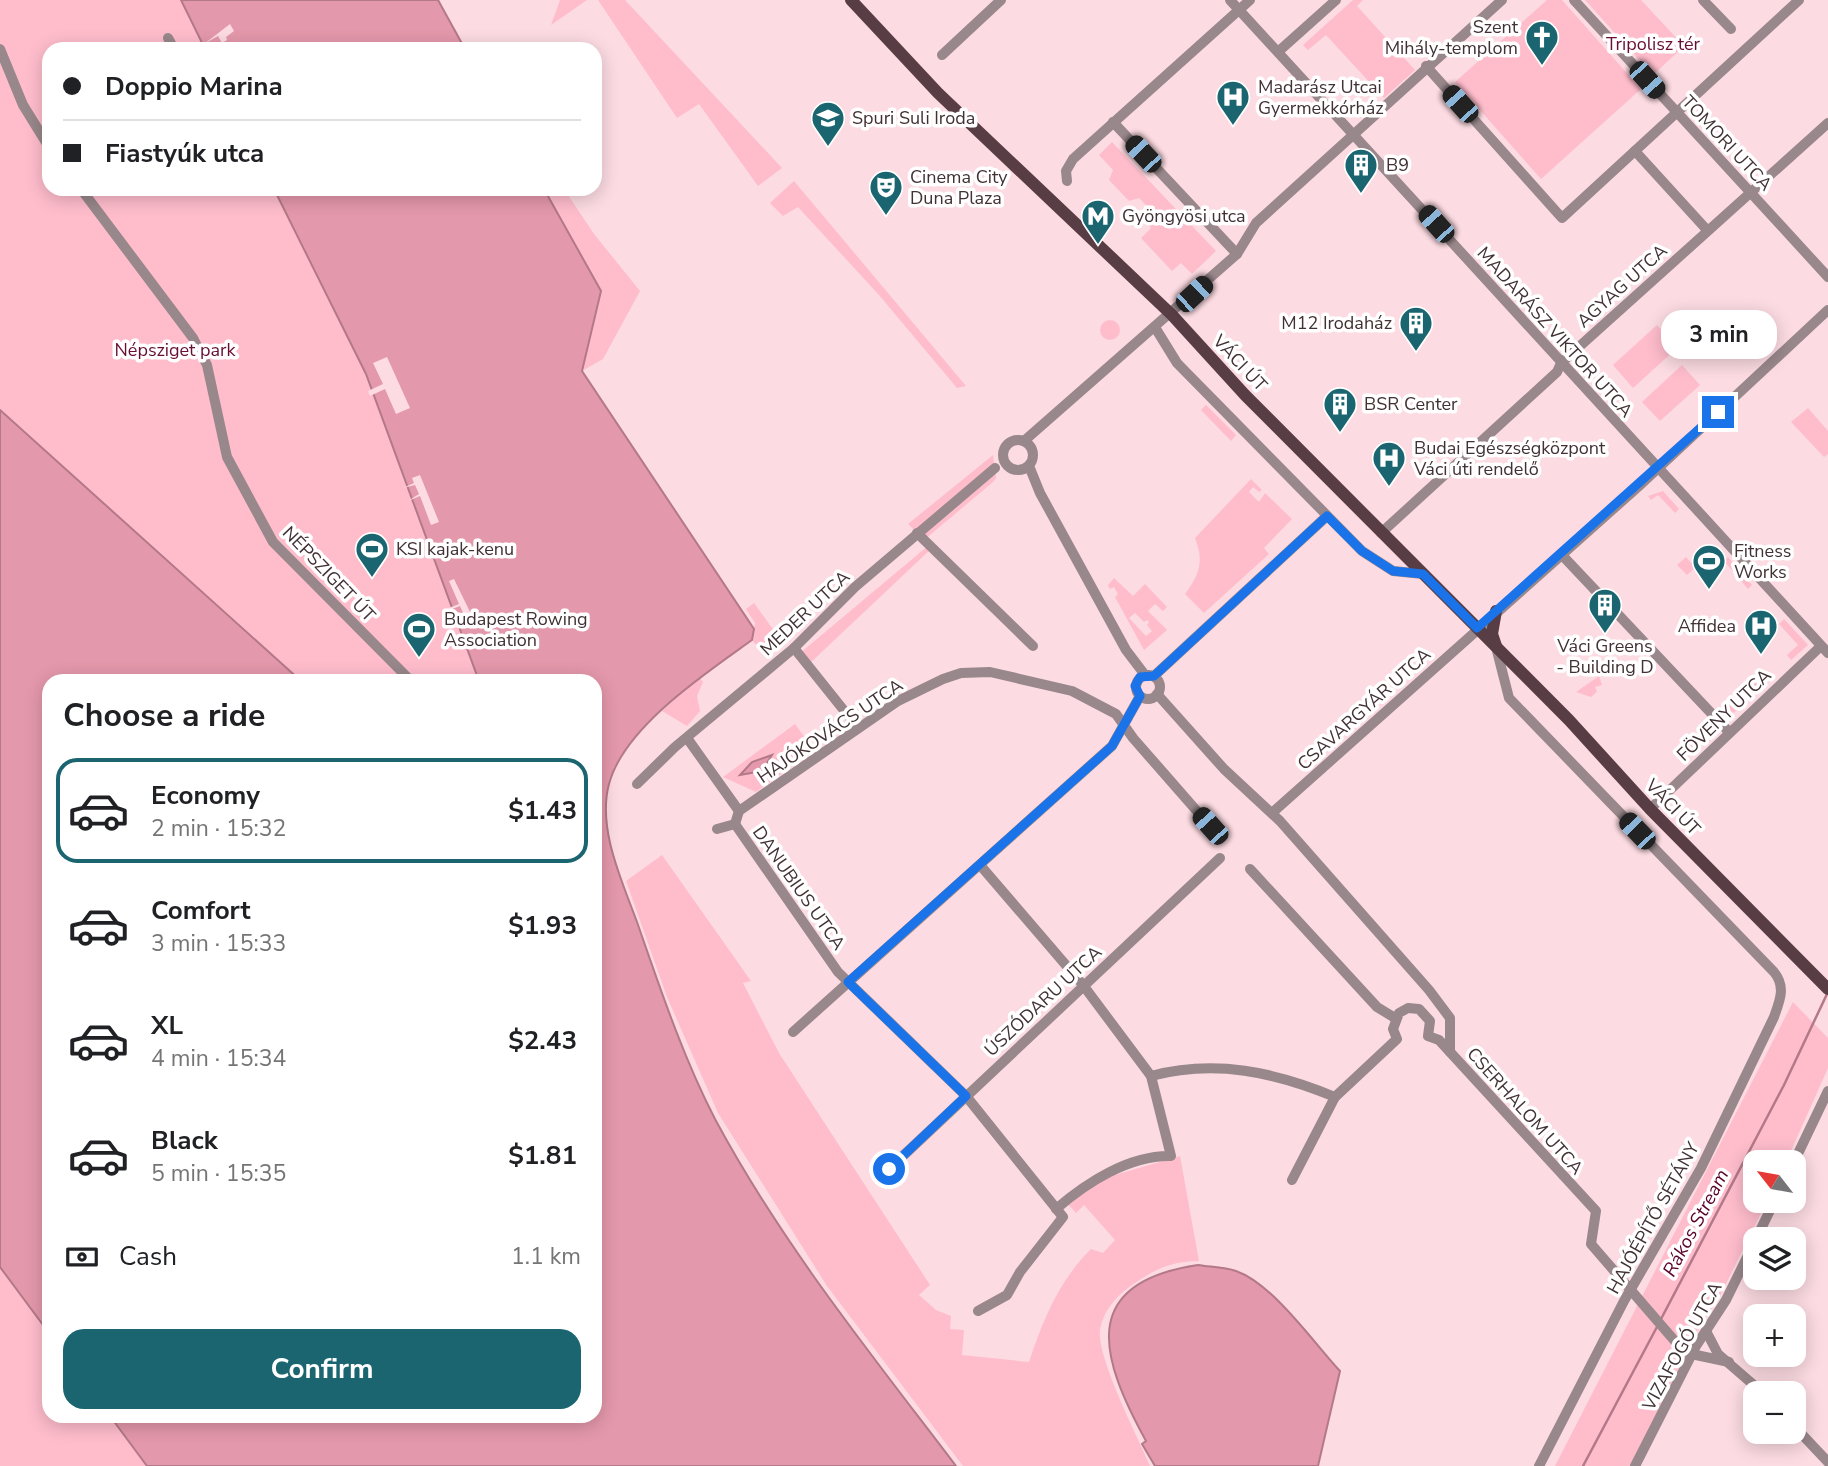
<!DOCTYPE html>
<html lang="en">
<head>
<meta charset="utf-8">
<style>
  :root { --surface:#fff; --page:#f6f6f6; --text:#202124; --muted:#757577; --line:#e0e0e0; --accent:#1a6570 }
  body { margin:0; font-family:"Nunito Sans",sans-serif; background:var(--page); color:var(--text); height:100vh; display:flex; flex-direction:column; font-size:26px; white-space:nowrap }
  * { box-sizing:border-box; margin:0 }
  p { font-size:23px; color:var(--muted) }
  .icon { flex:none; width:38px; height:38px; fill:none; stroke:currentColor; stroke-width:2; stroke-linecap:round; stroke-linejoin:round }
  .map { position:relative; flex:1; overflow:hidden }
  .drawer { position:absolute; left:42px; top:674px; width:560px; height:749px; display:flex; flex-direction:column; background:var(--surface); border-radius:21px; box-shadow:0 4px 18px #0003 }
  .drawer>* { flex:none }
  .top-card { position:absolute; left:42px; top:42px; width:560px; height:154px; border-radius:21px; box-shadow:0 4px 18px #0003; display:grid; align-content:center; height:154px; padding:0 21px; background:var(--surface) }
  .needle { width:46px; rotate:301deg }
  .controls { position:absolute; left:1743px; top:1150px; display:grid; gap:14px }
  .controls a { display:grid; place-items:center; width:63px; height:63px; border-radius:14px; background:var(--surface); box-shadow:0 4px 18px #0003; font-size:35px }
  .end { position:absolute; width:32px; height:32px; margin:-16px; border:9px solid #1a73e8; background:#fff; box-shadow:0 0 0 4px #fff }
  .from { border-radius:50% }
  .bubble { position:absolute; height:49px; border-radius:21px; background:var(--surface); box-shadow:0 4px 18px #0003; font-size:23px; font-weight:700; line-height:49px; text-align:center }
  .car { position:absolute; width:21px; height:42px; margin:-21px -10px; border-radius:9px; box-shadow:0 0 5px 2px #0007; background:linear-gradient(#222 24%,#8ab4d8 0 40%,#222 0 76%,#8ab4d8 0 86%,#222 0) }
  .top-card b { display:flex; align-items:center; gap:24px; height:66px; font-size:26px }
  .top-card b+b { border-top:2px solid var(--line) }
  .top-card i { width:18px; height:18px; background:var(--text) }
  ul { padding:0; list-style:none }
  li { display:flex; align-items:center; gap:21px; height:105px; margin:0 14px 10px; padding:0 7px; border:4px solid transparent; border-radius:21px }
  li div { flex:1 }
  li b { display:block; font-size:26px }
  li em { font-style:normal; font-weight:700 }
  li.selected { border-color:var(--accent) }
  li>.icon { width:63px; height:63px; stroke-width:1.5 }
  h2 { padding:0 21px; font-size:32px; line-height:84px }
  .pay { display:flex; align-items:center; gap:18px; height:77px; padding:0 21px; font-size:26px }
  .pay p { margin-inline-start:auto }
  .primary-button { display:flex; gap:14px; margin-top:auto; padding:14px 21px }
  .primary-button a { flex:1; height:80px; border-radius:21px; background:var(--accent); color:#fff; font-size:28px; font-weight:700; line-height:80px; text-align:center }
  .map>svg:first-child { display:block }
</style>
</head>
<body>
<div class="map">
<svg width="1828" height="1466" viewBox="0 0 1828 1466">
  <rect width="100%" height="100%" fill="#fcdbe2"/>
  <!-- green -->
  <g fill="#ffbdcc" fill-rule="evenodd">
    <polygon points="0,0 181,0 205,49 49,49 49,189 274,189 366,374 479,681 301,681 0,410"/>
    <polygon points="560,0 587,0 551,25"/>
    <polygon points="598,0 625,0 782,168 758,186 699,104 677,118"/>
    <polygon points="1353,0 1363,0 1357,6 1415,70 1384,98 1326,35 1308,50 1303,45"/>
    <polygon points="1547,0 1562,0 1641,89 1541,179 1455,82"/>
    <polygon points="1585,0 1641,0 1684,46 1653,75"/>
    <polygon points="1112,142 1216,251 1192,274 1181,263 1172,271 1141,238 1151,228 1144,219 1152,211 1139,198 1129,201 1109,180 1113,170 1099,155"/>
    <polygon points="794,181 966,386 957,388 879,295 798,207 783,216 770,203"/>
    <polygon points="544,189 564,189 594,234 640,291 603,359 582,371 601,291"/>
    <circle cx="1110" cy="330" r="10"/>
    <polygon points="1657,325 1677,348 1633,388 1613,365"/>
    <polygon points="1682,365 1700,385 1660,421 1642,402"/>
    <polygon points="1206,405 1236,435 1231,441 1201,410"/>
    <polygon points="1808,408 1828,431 1828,454 1824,457 1791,422"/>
    <polygon points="993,455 996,478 993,482 924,540 908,524"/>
    <path d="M1251,479L1262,490L1259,492L1253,487L1249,492L1259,502L1265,493L1292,519L1264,548L1269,554L1204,613L1185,594C1200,574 1204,561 1195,538Z"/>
    <polygon points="1663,491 1679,509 1675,513 1658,495 1651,500 1648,496"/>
    <polygon points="929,545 932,548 808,665 799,654"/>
    <polygon points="1702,554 1706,558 1687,575 1677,565 1686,557 1691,563"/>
    <polygon points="1728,557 1752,585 1748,589 1724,561"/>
    <path d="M1114,578L1133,596L1145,584L1167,607L1163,611L1155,604L1148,611L1167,630L1144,650L1115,597L1118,594L1114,587L1110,589L1108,585ZM1135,613L1144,622L1147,620L1149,622L1147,625L1152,631L1146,636L1129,618Z"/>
    <polygon points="754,603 780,639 762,652 752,640 755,623 746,609"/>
    <polygon points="1784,619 1808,645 1791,660 1787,655 1798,645 1779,624"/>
    <polygon points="1599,676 1602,685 1595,687 1597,692 1591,697 1576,692"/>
    <polygon points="699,677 703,682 697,696 700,711 687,726 662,711"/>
    <polygon points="1756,682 1761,687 1729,717 1721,707 1741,688 1747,690"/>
    <polygon points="795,724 814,750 756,792 723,777"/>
    <polygon points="1709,725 1714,730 1691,751 1686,746"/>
    <path d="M662,855L751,981L743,983L779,1053L930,1285L919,1295L936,1310L951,1316L950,1329L964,1330L962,1355L1029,1362C1043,1320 1058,1282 1091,1249L1103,1253L1115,1240L1084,1205L1076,1213L1066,1202L1108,1177L1180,1156L1199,1261C1171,1262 1159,1267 1135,1283C1118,1294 1104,1309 1100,1329C1096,1357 1138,1437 1150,1466H963L827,1286L718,1113L667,997L626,881Z"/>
    <polygon points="1793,1002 1828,1038 1828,1068 1786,1162 1755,1162 1755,1200 1767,1201 1718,1300 1697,1331 1630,1466 1555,1466"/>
    <polygon points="0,1267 49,1333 49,1416 110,1416 147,1466 0,1466"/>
  </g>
  <!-- water -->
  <g fill="#e498ab" stroke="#b37988" stroke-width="2">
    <polygon points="181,0 438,0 465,49 205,49"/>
    <path d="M274,189H544L601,291L582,371L754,629L752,640C706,673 624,727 609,784C597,828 622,881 637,922C660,988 683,1057 715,1119C782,1244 871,1354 956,1466H147L110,1416H595V681H479L366,374Z"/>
    <polygon points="0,410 301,681 49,681 49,1333 0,1267"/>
    <polygon points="772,755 762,771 740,775 752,762"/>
    <path d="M1198,1265C1210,1267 1224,1267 1236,1271C1273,1284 1313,1342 1340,1371L1318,1466H1155L1142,1444L1146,1441C1101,1359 1076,1283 1198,1265Z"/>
  </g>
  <!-- pier -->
  <g fill="#fcdbe2">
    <polygon points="230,24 234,31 226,37 227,40 222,43 218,36 204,44"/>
    <polygon points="387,357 410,408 396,414 385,389 370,396 368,391 383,384 373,363"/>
    <polygon points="420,475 439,522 431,525 420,496 408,501 419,494 415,485 403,488 414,483 412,478"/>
    <polygon points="454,579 472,616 465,619 464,616 454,620 452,617 463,613 460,606 450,610 449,608 459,604 449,581"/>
  </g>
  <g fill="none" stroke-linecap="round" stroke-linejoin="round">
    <!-- stream -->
    <g stroke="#b37988" stroke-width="2.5">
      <polyline points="1661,1319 1784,1085 1827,994"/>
      <polyline points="1583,1466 1658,1325"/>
    </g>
    <!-- minor -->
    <g stroke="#98878b" stroke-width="10">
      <polyline points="1230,0 1828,653"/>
      <polyline points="1574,0 1828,277"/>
      <polyline points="1703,0 1731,29"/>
      <polyline points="168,38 174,49"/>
      <polyline points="0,49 23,105 49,147"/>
      <polyline points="1279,51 1336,0"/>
      <polyline points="942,55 1001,0"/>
      <polyline points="1426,66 1562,218 1799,0"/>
      <polyline points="1113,122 1237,254"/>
      <polyline points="1635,151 1707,230"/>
      <polyline points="1067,181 1066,171 1073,159 1250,0"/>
      <polyline points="81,189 193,338 207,365 227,457 273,542 411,681"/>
      <polyline points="1156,329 1177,363 1362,551 1393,571 1423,574"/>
      <circle cx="1018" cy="455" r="15"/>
      <polyline points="1024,441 1237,254 1256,223 1502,0"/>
      <polyline points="1029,466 1040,493 1126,650 1145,675"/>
      <polyline points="917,533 1033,646"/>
      <polyline points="1381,533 1557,372 1561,363 1828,123"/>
      <polyline points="1561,554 1729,732"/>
      <path d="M1496,647L1509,698L1774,972C1786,987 1780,1000 1774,1017L1701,1168L1624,1301L1539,1466"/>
      <polyline points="794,648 858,728"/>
      <circle cx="1148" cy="687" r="12"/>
      <polyline points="1154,676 1327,516"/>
      <polyline points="1157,694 1224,769 1280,821 1429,990 1450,1018 1450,1052"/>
      <polyline points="687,738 739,811"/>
      <polyline points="637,784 675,747 794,648 855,587 995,468"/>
      <polyline points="1650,809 1821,646"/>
      <polyline points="1272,813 1639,486 1828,310"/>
      <polyline points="735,824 838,972 966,1096 1063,1217 1020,1272 1007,1295 978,1311"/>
      <polyline points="717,829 735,824 739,811 898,701 943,679 961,673 990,672 1072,691 1116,714 1133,738 1210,826"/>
      <path d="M980,865L1083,985L1151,1076L1171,1156C1129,1155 1086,1183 1056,1209"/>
      <polyline points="1250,869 1377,1007 1395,1018"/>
      <polyline points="793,1032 1112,746 1140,696"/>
      <path d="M1151,1076C1215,1059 1275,1072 1335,1097"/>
      <polyline points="1794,1162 1828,1091"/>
      <polyline points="889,1169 1220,858"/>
      <polyline points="1292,1180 1335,1097 1397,1039 1393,1029 1399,1013 1408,1008 1419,1009 1430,1021 1428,1036 1439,1040 1596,1211 1591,1244 1680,1347 1696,1355 1729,1362"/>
      <polyline points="1756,1239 1775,1200"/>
      <polyline points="1706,1331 1718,1354 1763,1393"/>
      <polyline points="1794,1426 1828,1462"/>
      <polyline points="1635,1466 1696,1346 1726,1300 1755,1241"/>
    </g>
    <!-- major -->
    <g stroke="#593d44" stroke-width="12">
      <polyline points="851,0 938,93 1172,315 1245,395 1569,720 1650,809 1828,989"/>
      <polyline points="1496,646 1492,634 1496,611"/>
    </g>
  </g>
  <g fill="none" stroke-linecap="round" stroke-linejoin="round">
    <!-- route -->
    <polyline stroke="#1a73e8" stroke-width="9" points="889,1169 966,1096 848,982 1112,746 1140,696 1135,686 1140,677 1154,676 1327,516 1362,551 1393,571 1423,574 1477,628 1718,412"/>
  </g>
  <!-- icons -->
  <defs>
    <symbol id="church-pin" viewBox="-11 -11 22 30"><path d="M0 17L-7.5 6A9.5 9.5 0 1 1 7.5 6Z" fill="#1a6570" stroke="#fff"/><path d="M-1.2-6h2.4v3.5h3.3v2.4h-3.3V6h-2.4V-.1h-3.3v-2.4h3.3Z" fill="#fff"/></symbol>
    <symbol id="hospital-pin" viewBox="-11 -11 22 30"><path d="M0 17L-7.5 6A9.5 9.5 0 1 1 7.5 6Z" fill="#1a6570" stroke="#fff"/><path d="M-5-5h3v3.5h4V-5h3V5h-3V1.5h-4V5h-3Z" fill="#fff"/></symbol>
    <symbol id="school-pin" viewBox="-11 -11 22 30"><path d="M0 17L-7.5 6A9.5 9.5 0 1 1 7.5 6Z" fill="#1a6570" stroke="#fff"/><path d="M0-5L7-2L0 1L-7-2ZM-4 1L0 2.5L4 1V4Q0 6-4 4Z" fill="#fff"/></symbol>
    <symbol id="building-pin" viewBox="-11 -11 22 30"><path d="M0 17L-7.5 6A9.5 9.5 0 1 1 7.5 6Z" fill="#1a6570" stroke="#fff"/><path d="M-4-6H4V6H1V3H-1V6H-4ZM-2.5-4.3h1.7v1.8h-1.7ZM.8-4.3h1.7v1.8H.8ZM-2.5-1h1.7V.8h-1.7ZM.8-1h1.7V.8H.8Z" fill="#fff"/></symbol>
    <symbol id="theatre-pin" viewBox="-11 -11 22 30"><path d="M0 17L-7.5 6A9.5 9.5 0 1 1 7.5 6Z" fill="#1a6570" stroke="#fff"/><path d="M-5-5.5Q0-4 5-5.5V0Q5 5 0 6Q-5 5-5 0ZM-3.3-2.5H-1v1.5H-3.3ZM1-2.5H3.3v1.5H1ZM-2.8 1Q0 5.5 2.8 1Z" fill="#fff"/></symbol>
    <symbol id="metro-pin" viewBox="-11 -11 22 30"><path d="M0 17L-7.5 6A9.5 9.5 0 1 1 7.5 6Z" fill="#1a6570" stroke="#fff"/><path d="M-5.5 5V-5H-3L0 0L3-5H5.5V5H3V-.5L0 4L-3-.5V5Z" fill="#fff"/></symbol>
    <symbol id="stadium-pin" viewBox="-11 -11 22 30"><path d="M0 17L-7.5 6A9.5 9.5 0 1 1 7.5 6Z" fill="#1a6570" stroke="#fff"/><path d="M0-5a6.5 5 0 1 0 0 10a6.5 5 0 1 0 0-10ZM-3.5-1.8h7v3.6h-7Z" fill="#fff"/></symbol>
  </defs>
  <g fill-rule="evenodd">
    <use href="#church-pin" x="1523" y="18" width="38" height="52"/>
    <use href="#hospital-pin" x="1214" y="78" width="38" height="52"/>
    <use href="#school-pin" x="809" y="99" width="38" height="52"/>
    <use href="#building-pin" x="1342" y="146" width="38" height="52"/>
    <use href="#theatre-pin" x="867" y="168" width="38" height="52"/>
    <use href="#metro-pin" x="1079" y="197" width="38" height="52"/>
    <use href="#building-pin" x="1397" y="304" width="38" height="52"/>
    <use href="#building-pin" x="1321" y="385" width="38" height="52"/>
    <use href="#hospital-pin" x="1370" y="439" width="38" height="52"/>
    <use href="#stadium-pin" x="353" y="530" width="38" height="52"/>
    <use href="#stadium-pin" x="1690" y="542" width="38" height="52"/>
    <use href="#building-pin" x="1586" y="586" width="38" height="52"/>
    <use href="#hospital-pin" x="1742" y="607" width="38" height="52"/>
    <use href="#stadium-pin" x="400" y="610" width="38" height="52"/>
  </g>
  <g text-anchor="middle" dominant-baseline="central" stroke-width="7" stroke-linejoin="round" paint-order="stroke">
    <!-- poi labels -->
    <g font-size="18" fill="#413135" stroke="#fff" text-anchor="start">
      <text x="1518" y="27" text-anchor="end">Szent<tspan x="1518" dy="21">Mihály-templom</tspan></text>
      <text x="1258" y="87">Madarász Utcai<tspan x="1258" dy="21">Gyermekkórház</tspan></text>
      <text x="852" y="118">Spuri Suli Iroda</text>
      <text x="1386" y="165">B9</text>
      <text x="910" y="177">Cinema City<tspan x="910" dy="21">Duna Plaza</tspan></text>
      <text x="1122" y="216">Gyöngyösi utca</text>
      <text x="1392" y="323" text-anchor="end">M12 Irodaház</text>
      <text x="1364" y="404">BSR Center</text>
      <text x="1414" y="448">Budai Egészségközpont<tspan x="1414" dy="21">Váci úti rendelő</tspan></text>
      <text x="396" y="549">KSI kajak-kenu</text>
      <text x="1734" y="551">Fitness<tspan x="1734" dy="21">Works</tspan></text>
      <text x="444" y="619">Budapest Rowing<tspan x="444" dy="21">Association</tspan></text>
      <text x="1736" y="626" text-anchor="end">Affidea</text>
      <text x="1605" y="646" text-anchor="middle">Váci Greens<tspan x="1605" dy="21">- Building D</tspan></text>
    </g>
    <!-- park labels -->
    <g font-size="18" fill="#670e32" stroke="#fff">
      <text x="1653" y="44">Tripolisz tér</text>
      <text x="175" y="350">Népsziget park</text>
    </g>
    <!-- street labels -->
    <g font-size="18" fill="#413135" stroke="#fff">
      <text transform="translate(1727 143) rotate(47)">TOMORI UTCA</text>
      <text transform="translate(1622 286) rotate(-42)">AGYAG UTCA</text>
      <text transform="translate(1555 332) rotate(48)">MADARÁSZ VIKTOR UTCA</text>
      <text transform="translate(1240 363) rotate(47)">VÁCI ÚT</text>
      <text transform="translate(329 574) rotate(46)">NÉPSZIGET ÚT</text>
      <text transform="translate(805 613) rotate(-43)">MEDER UTCA</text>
      <text transform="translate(1364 709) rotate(-42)">CSAVARGYÁR UTCA</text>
      <text transform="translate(1724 715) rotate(-44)">FÖVENY UTCA</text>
      <text transform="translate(830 731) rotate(-34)">HAJÓKOVÁCS UTCA</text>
      <text transform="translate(1673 807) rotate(46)">VÁCI ÚT</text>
      <text transform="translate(799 888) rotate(55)">DANUBIUS UTCA</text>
      <text transform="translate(1043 1001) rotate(-43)">ÚSZÓDARU UTCA</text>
      <text transform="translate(1525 1111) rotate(48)">CSERHALOM UTCA</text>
      <text transform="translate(1653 1218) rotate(-61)">HAJÓÉPÍTŐ SÉTÁNY</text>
      <text transform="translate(1682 1346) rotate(-61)">VIZAFOGÓ UTCA</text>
    </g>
    <!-- water labels -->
    <g font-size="19" font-style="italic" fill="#5a0028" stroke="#fff">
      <text transform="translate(1696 1223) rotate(-62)">Rákos Stream</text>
    </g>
  </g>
</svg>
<div class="controls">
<a><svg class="needle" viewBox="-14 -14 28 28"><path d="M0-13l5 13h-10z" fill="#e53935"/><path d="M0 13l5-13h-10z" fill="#757577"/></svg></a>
<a><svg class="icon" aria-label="layers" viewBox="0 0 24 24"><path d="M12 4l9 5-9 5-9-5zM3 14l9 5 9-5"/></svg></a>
<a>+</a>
<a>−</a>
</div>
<i class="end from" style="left:889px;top:1169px"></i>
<i class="end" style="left:1718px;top:412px"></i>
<div class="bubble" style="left:1661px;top:310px;width:116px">3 min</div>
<i class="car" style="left:1647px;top:80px;rotate:138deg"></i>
<i class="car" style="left:1460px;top:104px;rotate:318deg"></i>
<i class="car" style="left:1143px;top:154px;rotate:317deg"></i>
<i class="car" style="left:1436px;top:224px;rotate:318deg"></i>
<i class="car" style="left:1194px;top:294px;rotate:47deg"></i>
<i class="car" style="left:1210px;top:826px;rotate:318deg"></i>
<i class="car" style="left:1637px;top:831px;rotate:316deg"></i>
<div class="top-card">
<b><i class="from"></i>Doppio Marina</b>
<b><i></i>Fiastyúk utca</b>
</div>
<section class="drawer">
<h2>Choose a ride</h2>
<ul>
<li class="selected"><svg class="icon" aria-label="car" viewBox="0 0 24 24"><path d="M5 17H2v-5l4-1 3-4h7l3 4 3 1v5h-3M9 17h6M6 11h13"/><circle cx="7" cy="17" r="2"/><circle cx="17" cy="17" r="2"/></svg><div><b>Economy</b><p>2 min · 15:32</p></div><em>$1.43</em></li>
<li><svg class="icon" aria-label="car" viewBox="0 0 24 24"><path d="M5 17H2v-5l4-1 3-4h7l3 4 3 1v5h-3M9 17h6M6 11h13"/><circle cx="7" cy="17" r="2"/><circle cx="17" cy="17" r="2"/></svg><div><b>Comfort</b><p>3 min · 15:33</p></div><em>$1.93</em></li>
<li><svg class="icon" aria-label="car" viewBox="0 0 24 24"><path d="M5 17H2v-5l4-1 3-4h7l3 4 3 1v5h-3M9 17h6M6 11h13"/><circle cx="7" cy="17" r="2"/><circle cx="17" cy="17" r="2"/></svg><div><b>XL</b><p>4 min · 15:34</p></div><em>$2.43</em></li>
<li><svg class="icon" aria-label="car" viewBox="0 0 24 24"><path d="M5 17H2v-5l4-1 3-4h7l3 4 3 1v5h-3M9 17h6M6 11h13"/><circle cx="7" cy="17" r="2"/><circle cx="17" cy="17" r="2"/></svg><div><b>Black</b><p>5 min · 15:35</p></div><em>$1.81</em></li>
</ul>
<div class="pay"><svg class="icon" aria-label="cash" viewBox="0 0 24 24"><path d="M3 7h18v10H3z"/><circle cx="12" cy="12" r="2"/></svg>Cash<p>1.1 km</p></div>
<div class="primary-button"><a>Confirm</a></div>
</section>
</div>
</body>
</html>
